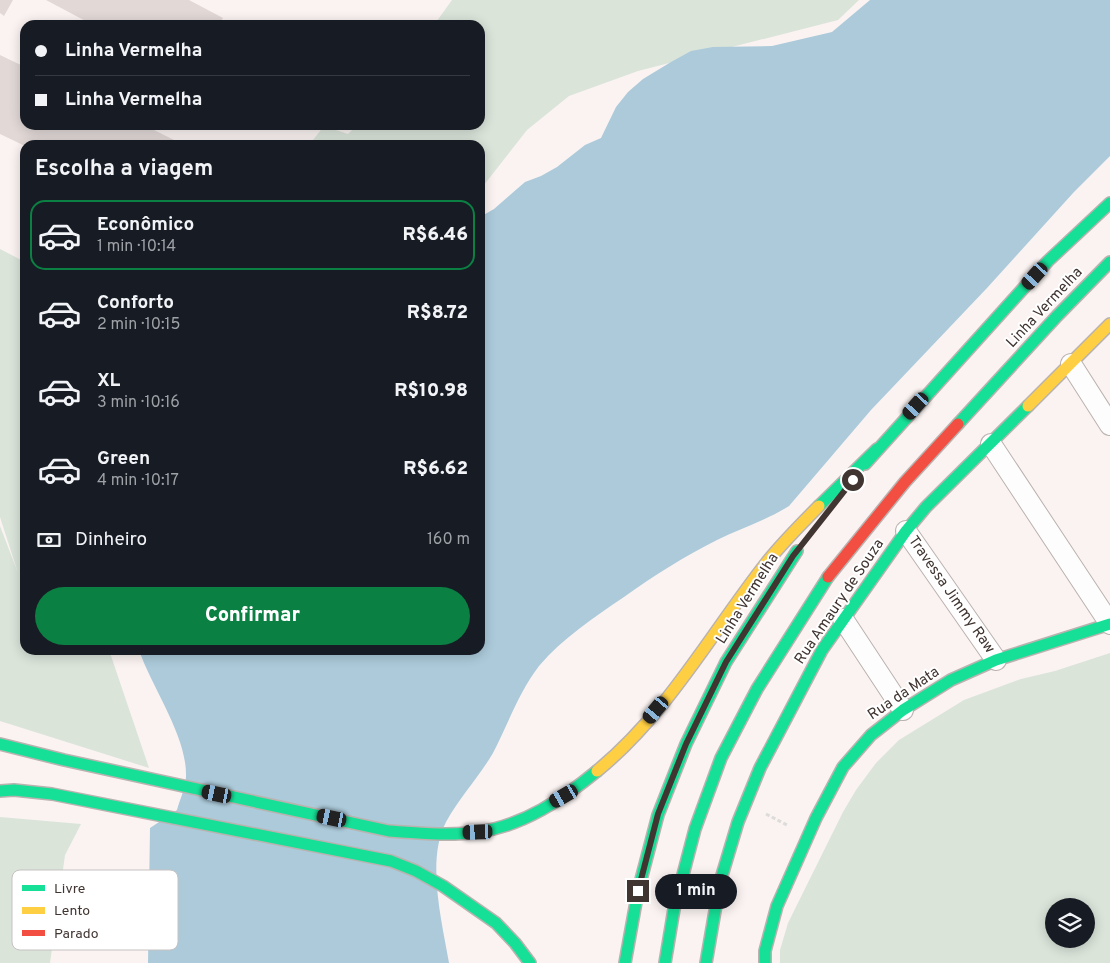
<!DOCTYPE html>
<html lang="pt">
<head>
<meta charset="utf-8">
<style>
  :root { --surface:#171b24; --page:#20242c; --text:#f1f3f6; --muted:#9ea1a6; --line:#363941; --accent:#0b8043 }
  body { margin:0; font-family:Overpass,sans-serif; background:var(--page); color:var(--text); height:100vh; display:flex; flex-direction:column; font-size:19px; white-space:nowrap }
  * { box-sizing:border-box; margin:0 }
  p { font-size:16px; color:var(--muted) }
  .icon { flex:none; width:28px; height:28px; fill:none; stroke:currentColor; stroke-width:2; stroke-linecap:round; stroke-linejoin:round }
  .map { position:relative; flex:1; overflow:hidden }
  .details { position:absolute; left:20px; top:140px; width:465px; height:515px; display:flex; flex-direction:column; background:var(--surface); border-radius:15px; box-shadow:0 2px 12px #0003 }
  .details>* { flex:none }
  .top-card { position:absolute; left:20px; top:20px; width:465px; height:110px; border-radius:15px; box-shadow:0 2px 12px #0003; display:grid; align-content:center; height:110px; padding:0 15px; background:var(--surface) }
  .tools { position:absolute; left:1045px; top:898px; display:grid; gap:10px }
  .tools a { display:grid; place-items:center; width:50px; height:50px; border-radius:50%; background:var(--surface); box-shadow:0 2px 12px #0003; font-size:25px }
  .end { position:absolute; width:22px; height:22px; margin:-11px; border:6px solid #403531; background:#fff; box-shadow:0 0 0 2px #fff }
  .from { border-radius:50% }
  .bubble { position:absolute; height:35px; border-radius:18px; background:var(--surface); box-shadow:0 2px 12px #0003; font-size:16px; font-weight:800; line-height:35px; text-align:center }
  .car { position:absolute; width:15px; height:30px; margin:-15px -8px; border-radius:6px; box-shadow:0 0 4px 1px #0007; background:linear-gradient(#222 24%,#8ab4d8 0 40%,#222 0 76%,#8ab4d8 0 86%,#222 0) }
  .top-card b { display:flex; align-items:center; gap:18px; height:48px; font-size:19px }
  .top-card b+b { border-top:1px solid var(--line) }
  .top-card i { width:12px; height:12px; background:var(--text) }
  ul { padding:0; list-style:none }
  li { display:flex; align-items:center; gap:15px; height:70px; margin:0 10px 8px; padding:0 5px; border:2px solid transparent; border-radius:15px }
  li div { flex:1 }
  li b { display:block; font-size:19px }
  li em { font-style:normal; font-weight:800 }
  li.current { border-color:var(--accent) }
  li>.icon { width:45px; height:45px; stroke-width:1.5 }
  h2 { padding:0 15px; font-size:22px; line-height:60px }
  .pay { display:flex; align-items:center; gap:12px; height:55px; padding:0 15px; font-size:19px }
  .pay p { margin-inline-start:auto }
  .action { display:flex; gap:10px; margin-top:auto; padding:10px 15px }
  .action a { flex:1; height:58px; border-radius:30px; background:var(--accent); color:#fff; font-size:20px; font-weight:800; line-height:58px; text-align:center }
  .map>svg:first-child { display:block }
</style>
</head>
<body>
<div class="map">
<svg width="1110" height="963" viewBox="0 0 1110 963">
  <rect width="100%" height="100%" fill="#faf3f2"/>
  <!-- green -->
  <g fill="#dae4d9" fill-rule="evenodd">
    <polygon points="452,0 859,0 838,20 638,71 569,96 527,130 480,190 480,145 309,145 324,126 348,134 357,125 480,125 480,25 434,25"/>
    <polygon points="0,249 25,262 25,650 109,650 149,768 0,721 0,526 18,573 0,517"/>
    <path d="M1110,653V963H780V950L788,923L843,812L856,790L876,763L899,740L964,700L1021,679L1055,671ZM1054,906H1086V939H1054Z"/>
    <polygon points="0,817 81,824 65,855 50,963 0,963"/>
  </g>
  <!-- water -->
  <path fill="#accada" d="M870,0H1110V156L1074,192L987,288L871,410L789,506C767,520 741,528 717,540C685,556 653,576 624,597C593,618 563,638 539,666C519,692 508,724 493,753C479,777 459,798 446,822C426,860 442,922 449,963H148L150,828L177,810C180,799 186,787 186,776C187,736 152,688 139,650H480V217L494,209L525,182L541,176L557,167L585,145L601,138L616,107L628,92L643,79L671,62L691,51L713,47L772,46L832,32Z"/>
  <!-- building -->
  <g fill="#e2d9d7">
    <polygon points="0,0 13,0 4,16 0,13"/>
    <polygon points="46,0 189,0 223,18 219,25 93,25"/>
    <polygon points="0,55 25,67 25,125 144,125 178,142 177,145 25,146 0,134"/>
  </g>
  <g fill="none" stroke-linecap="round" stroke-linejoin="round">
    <defs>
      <g id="street">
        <polyline points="1071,364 1110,425"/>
        <polyline points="991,444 1110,624"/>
        <polyline points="906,531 996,660"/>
        <polyline points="843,619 903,710"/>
      </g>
      <g id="fast">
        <polyline points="958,424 1057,316 1110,262"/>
        <polyline points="865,464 1048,261 1110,203"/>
        <polyline points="819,506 877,449"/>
        <path d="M0,744L64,760L389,831C418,833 449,836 478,832C523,826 563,799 597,771"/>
        <polyline points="0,791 14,790 52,794 391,861 416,871 443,886 496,923 515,943 530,963"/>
        <polyline points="625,963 638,891 658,815 686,744 726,662 797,551"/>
        <polyline points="665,963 674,909 695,829 721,758 757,689 828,577"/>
        <polyline points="706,963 720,882 738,822 760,768 822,650 906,531 926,507 1028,406"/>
        <polyline points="765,963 765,951 777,906 816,818 843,767 871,735 903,710 951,680 996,660 1110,624"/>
      </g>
      <g id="slow">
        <polyline points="1028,406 1110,324"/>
        <path d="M597,771C667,714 712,632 767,562C783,542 801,524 819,506"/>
      </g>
      <polyline id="jam" points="828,577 905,482 958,424"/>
    </defs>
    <!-- street casing -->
    <use href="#street" stroke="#bab2af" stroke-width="22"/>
    <!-- fast casing -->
    <use href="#fast" stroke="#bab2af" stroke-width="14"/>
    <!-- slow casing -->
    <use href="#slow" stroke="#bab2af" stroke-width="14"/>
    <!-- jam casing -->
    <use href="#jam" stroke="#bab2af" stroke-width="14"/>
    <!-- path -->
    <polyline stroke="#dedbdb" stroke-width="3" stroke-dasharray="4 2.5" stroke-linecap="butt" points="766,814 787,825"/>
    <!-- street -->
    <use href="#street" stroke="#fefdfd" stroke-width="20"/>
    <!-- fast -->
    <use href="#fast" stroke="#16e098" stroke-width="11"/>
    <!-- slow -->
    <use href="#slow" stroke="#ffcf43" stroke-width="11"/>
    <!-- jam -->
    <use href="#jam" stroke="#f24e42" stroke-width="11"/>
  </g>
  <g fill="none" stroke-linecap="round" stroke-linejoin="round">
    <!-- route -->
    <polyline stroke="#403531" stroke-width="6" points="638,891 658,814 686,744 726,662 793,556 853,480"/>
  </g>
  <g text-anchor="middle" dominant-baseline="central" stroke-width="4" stroke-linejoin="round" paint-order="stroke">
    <!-- street labels -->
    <g font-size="15" fill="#403531" stroke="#fff">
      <text transform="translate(1045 308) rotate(-47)">Linha Vermelha</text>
      <text transform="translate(951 595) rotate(55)">Travessa Jimmy Raw</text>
      <text transform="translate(748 599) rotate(-58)">Linha Vermelha</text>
      <text transform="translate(840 602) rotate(-56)">Rua Amaury de Souza</text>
      <text transform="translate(904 694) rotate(-34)">Rua da Mata</text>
    </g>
  </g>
  <!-- legend -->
  <rect x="12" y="870" width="166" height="80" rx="8" fill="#fff" stroke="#c6c2c1" stroke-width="1"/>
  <rect x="22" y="885" width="23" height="6" fill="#16e098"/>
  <rect x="22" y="907" width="23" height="7" fill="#ffcf43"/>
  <rect x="22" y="930" width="23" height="6" fill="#f24e42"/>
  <g font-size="14" fill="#403531">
    <text x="54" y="893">Livre</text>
    <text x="54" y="915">Lento</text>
    <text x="54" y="938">Parado</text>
  </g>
</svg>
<div class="tools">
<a><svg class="icon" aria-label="layers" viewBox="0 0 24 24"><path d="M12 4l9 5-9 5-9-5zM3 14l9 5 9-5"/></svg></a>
</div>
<i class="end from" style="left:853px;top:480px"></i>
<i class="end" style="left:638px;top:891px"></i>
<div class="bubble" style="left:655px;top:874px;width:82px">1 min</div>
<i class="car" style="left:1035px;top:276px;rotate:222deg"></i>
<i class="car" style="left:916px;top:406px;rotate:222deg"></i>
<i class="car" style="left:656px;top:710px;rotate:220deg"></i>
<i class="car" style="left:217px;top:794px;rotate:282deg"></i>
<i class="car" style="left:564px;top:796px;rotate:240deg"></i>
<i class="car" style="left:332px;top:818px;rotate:282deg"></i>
<i class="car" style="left:478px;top:832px;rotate:268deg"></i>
<div class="top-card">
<b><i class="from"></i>Linha Vermelha</b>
<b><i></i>Linha Vermelha</b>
</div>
<section class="details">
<h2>Escolha a viagem</h2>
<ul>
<li class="current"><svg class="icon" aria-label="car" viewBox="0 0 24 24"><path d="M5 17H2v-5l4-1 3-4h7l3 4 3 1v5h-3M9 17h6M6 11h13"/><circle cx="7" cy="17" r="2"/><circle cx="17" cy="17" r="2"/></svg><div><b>Econômico</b><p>1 min · 10:14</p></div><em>R$6.46</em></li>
<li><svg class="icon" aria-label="car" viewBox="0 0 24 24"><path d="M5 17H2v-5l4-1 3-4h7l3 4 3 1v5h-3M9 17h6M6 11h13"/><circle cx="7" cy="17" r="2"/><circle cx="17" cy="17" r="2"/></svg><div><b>Conforto</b><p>2 min · 10:15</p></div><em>R$8.72</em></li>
<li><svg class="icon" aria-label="car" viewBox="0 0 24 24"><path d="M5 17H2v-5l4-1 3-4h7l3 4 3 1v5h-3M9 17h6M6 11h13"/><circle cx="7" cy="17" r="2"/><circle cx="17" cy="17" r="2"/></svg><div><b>XL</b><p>3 min · 10:16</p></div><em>R$10.98</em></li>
<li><svg class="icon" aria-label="car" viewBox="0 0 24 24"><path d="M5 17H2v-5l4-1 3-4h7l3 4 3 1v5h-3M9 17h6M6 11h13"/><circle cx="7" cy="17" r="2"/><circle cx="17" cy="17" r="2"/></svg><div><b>Green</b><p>4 min · 10:17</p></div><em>R$6.62</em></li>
</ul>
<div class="pay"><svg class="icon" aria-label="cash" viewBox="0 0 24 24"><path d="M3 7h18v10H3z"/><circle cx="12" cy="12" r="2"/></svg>Dinheiro<p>160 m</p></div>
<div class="action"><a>Confirmar</a></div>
</section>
</div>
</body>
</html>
